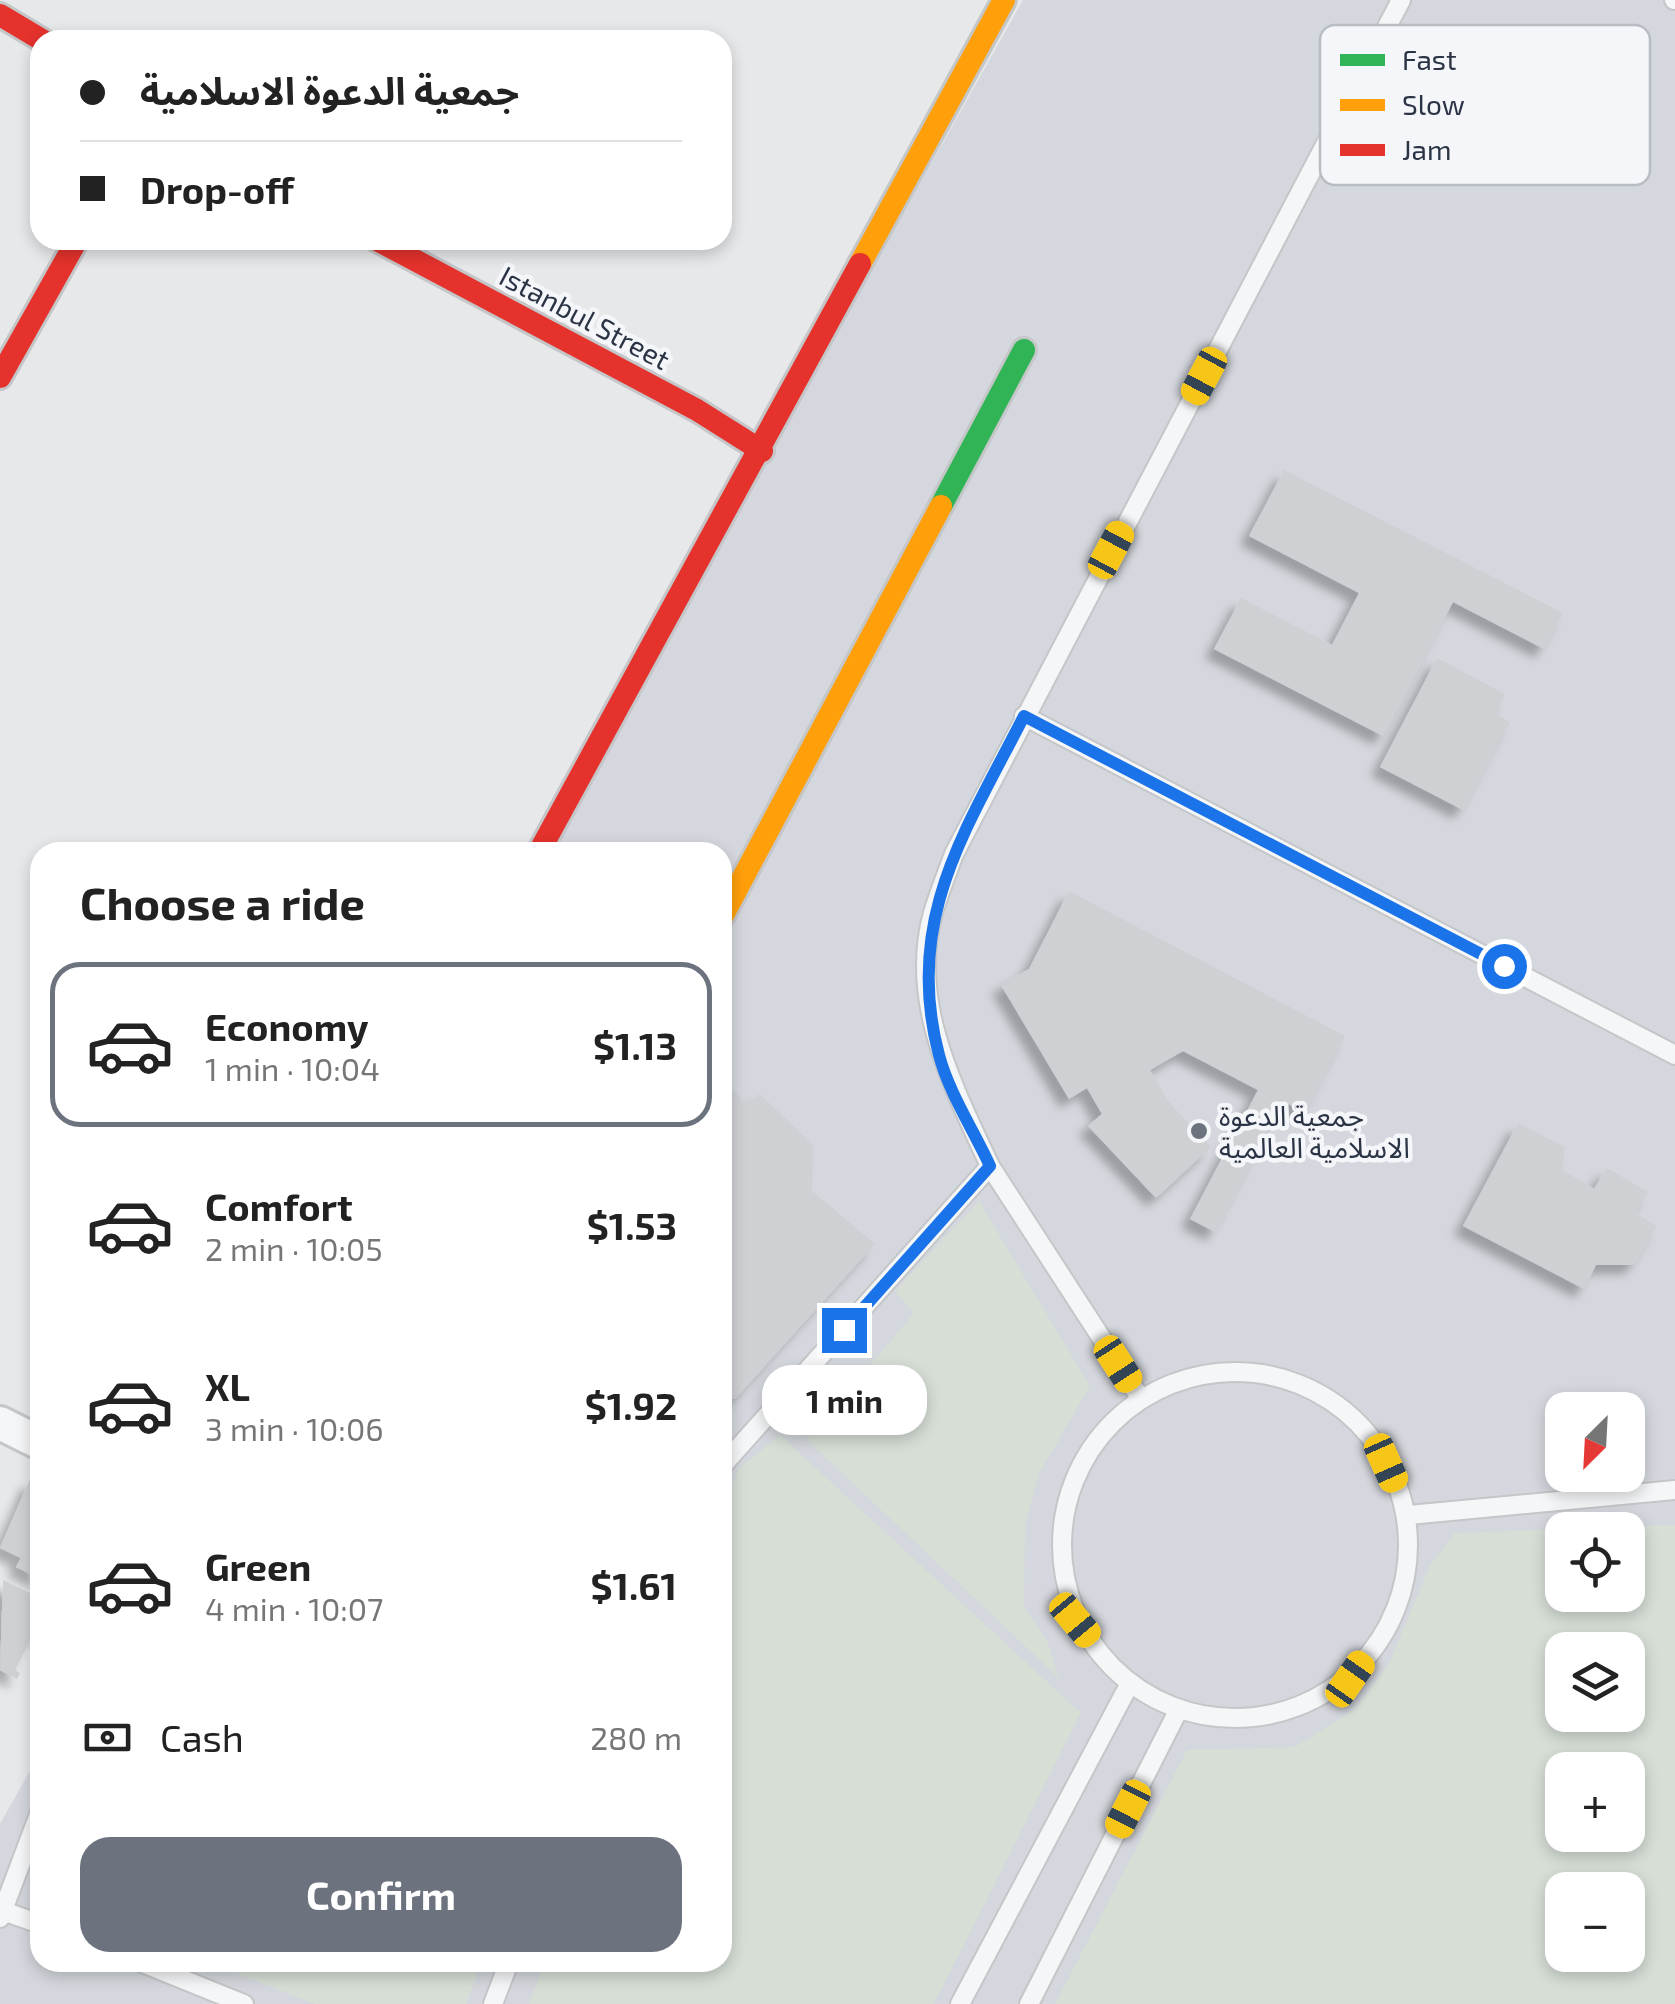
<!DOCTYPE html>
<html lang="en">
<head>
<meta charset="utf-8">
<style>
  :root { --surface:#fff; --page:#f6f6f6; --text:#222; --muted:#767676; --line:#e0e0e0; --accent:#6c737f }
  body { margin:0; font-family:"Exo 2","Noto Sans Arabic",sans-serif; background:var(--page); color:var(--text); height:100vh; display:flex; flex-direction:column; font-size:38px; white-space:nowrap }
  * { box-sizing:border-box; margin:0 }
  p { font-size:32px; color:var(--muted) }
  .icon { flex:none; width:55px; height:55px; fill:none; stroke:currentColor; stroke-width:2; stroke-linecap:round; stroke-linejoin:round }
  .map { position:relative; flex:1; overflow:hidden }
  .sheet { position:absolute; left:30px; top:842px; width:702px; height:1130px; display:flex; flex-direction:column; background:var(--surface); border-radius:30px; box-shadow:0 5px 15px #0003 }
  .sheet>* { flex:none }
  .hud { position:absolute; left:30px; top:30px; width:702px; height:220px; border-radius:30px; box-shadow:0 5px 15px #0003; display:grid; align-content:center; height:220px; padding:0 50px; background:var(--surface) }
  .needle { width:65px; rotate:204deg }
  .tools { position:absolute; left:1545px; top:1392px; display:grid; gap:20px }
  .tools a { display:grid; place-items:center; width:100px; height:100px; border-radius:20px; background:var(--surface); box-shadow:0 5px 15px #0003; font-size:50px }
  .end { position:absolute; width:45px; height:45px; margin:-22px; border:12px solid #1a73e8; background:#fff; box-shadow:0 0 0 5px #fff }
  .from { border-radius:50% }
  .bubble { position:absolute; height:70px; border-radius:30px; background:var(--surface); box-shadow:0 5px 15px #0003; font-size:32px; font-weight:700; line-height:70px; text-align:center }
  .car { position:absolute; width:30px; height:60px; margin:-30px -15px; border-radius:12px; box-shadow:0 0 8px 2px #0007; background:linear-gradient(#f5c518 24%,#345 0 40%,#f5c518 0 76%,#345 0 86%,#f5c518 0) }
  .hud b { display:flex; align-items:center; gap:35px; height:95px; font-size:38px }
  .hud b+b { border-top:2px solid var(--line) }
  .hud i { width:25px; height:25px; background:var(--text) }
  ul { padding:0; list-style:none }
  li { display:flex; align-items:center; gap:30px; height:165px; margin:0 20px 15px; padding:0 30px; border:5px solid transparent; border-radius:30px }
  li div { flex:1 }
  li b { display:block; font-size:38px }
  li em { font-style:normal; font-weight:700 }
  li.active { border-color:var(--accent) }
  li>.icon { width:90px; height:90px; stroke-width:1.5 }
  h2 { padding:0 50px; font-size:45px; line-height:120px }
  .pay { display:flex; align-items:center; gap:25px; height:110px; padding:0 50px; font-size:38px }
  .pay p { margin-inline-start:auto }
  .action { display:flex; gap:20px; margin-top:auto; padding:20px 50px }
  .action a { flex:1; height:115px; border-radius:30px; background:var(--accent); color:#fff; font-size:40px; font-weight:700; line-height:115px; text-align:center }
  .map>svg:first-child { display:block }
</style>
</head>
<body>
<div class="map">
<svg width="1675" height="2004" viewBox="0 0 1675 2004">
  <defs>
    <filter id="shadow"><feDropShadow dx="-9" dy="9" stdDeviation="5" flood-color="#0004"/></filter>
  </defs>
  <rect width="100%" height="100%" fill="#e6e8ea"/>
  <!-- built -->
  <path fill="#d4d7dd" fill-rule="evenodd" d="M1023,0H1675V2004H0V1824L40,1753V1962H722V852H545ZM1562,1410H1628V1475H1562ZM1562,1530H1628V1595H1562ZM1562,1650H1628V1715H1562ZM1562,1770H1628V1835H1562ZM1562,1890H1628V1955H1562Z"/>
  <!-- green -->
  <g fill="#d6ded6" fill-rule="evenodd">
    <polygon points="979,1201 1090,1386 1039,1474 1025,1526 1024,1607 1047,1641 1059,1678 807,1440 914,1313 895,1291"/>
    <polygon points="780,1435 1081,1713 934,2004 529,2004 545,1963 722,1962 723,1510 739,1468"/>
    <path d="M1675,1525V2004H1055L1187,1750L1295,1747L1356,1708L1389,1664L1430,1565L1455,1533ZM1562,1530H1628V1595H1562ZM1562,1650H1628V1715H1562ZM1562,1770H1628V1835H1562ZM1562,1890H1628V1955H1562Z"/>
    <polygon points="210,1963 482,1962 482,1963 466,2004 315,2004"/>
  </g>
  <!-- building -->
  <g fill="#ced0d3" filter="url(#shadow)">
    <polygon points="1284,470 1563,613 1544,649 1453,602 1383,736 1214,649 1241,598 1332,645 1359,593 1249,536"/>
    <polygon points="1437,658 1505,694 1495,714 1510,722 1463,810 1380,767"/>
    <polygon points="1069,891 1345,1036 1305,1113 1283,1101 1215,1232 1190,1219 1258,1090 1183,1051 1150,1070 1168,1101 1211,1147 1156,1198 1088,1126 1102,1114 1087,1088 1069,1099 1001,985 1029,969"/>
    <polygon points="722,1082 747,1103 760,1094 813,1145 812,1191 875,1244 735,1399 722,1397"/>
    <polygon points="1518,1123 1565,1147 1562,1170 1594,1189 1607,1168 1648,1192 1635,1213 1657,1226 1634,1265 1596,1265 1584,1289 1463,1226"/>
    <polygon points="30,1479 40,1484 40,1579 16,1567 21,1558 0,1548"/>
    <polygon points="3,1580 40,1598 40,1636 34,1633 15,1670 20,1673 17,1679 0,1670"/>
  </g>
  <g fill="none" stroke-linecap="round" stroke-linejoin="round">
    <defs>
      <g id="lane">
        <polyline points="1674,0 1675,0"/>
        <polyline points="1024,716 1675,1055"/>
        <path d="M990,1166C954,1088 908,1002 933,913C939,893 947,873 954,854L1401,0"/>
        <circle cx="1235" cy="1545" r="173"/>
        <polyline points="722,1466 990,1166 1139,1396"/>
        <polyline points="1409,1515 1675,1490"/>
        <polyline points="3,1911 40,1924"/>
        <polyline points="0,1918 40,1812"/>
        <polyline points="140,1962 244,2004"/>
        <polyline points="493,2004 509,1962"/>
        <polyline points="960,2004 1129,1685"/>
        <polyline points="1029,2004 1178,1711"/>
      </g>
      <polyline id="street" points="0,1423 40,1443"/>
      <polyline id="fast" points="941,506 1024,350"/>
      <g id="slow">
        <polyline points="860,264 1004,0"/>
        <polyline points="722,917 941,506"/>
      </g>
      <g id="jam">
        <polyline points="0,15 42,40"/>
        <polyline points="377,240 697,410 762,451"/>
        <polyline points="0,377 77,240"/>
        <polyline points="539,852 860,264"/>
      </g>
    </defs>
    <!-- lane casing -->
    <use href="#lane" stroke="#c4c6c8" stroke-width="22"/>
    <!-- street casing -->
    <use href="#street" stroke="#c4c6c8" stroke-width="38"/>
    <!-- fast casing -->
    <use href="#fast" stroke="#c4c6c8" stroke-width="28"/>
    <!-- slow casing -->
    <use href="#slow" stroke="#c4c6c8" stroke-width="28"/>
    <!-- jam casing -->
    <use href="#jam" stroke="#c4c6c8" stroke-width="28"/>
    <!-- lane -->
    <use href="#lane" stroke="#f5f6f7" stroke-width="18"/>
    <!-- street -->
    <use href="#street" stroke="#f5f6f7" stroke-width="32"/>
    <!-- fast -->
    <use href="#fast" stroke="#30b455" stroke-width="22"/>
    <!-- slow -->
    <use href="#slow" stroke="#ff9f0a" stroke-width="22"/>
    <!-- jam -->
    <use href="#jam" stroke="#e5322d" stroke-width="22"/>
  </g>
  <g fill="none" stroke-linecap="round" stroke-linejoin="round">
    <!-- route -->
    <path stroke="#1a73e8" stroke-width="12" d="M844,1330L990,1166C974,1131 949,1093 939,1055C903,920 966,830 1024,716L1504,966"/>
  </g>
  <!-- markers -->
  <circle fill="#6c737f" stroke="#f4f6f9" stroke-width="4" cx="1199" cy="1131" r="10"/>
  <g text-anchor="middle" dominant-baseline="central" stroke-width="9" stroke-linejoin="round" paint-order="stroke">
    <!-- street labels -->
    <g font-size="28" fill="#2b3445" stroke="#f4f6f9">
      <text transform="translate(585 317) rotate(28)">Istanbul Street</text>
    </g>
    <!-- poi labels -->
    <g font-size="28" fill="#2b3445" stroke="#f4f6f9" text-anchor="start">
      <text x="1219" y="1115">جمعية الدعوة<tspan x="1219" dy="32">الاسلامية العالمية</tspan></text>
    </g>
  </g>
  <!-- legend -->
  <rect x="1320" y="25" width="330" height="160" rx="15" fill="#f4f6f9" stroke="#b8bcc3" stroke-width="2.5"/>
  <rect x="1340" y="54" width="45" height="12" fill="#30b455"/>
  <rect x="1340" y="99" width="45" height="12" fill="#ff9f0a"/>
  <rect x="1340" y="144" width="45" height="12" fill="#e5322d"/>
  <g font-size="28" fill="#2b3445">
    <text x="1402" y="70">Fast</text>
    <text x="1402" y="115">Slow</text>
    <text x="1402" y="160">Jam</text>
  </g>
</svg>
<div class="tools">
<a><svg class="needle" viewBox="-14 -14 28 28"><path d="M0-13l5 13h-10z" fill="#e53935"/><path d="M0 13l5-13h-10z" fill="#767676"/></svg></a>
<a><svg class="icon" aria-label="locate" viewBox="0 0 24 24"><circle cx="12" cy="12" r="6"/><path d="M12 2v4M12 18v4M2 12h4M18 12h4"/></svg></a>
<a><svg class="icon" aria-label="layers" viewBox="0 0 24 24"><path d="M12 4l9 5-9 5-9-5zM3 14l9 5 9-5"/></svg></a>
<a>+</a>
<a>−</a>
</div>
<i class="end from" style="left:1504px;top:966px"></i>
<i class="end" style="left:844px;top:1330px"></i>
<div class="bubble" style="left:762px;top:1365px;width:165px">1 min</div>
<i class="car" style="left:1204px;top:376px;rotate:208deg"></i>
<i class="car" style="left:1111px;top:550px;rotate:28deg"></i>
<i class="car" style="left:1118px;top:1364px;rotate:147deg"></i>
<i class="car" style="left:1386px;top:1463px;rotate:156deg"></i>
<i class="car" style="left:1075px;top:1620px;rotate:140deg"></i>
<i class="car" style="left:1350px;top:1679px;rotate:35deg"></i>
<i class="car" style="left:1128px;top:1809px;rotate:207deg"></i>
<div class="hud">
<b><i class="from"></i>جمعية الدعوة الاسلامية</b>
<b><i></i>Drop-off</b>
</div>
<section class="sheet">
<h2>Choose a ride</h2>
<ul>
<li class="active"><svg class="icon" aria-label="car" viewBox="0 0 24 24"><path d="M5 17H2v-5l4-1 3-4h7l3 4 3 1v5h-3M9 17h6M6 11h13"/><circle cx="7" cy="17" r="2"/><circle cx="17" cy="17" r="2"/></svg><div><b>Economy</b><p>1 min · 10:04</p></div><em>$1.13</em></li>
<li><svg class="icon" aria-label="car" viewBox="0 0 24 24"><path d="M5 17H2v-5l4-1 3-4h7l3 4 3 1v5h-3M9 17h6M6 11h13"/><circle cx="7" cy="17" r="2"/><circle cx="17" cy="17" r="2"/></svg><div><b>Comfort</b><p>2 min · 10:05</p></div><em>$1.53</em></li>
<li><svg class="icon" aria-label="car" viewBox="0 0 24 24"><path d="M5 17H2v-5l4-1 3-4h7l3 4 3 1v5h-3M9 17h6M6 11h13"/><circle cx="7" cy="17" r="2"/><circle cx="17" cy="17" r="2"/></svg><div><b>XL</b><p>3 min · 10:06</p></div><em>$1.92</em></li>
<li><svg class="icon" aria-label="car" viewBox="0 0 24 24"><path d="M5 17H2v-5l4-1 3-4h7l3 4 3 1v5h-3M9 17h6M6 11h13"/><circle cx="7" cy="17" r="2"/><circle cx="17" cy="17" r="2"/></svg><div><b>Green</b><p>4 min · 10:07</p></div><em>$1.61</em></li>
</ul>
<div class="pay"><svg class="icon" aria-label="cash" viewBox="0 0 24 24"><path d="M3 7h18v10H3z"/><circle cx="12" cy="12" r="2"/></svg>Cash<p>280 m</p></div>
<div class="action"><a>Confirm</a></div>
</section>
</div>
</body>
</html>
